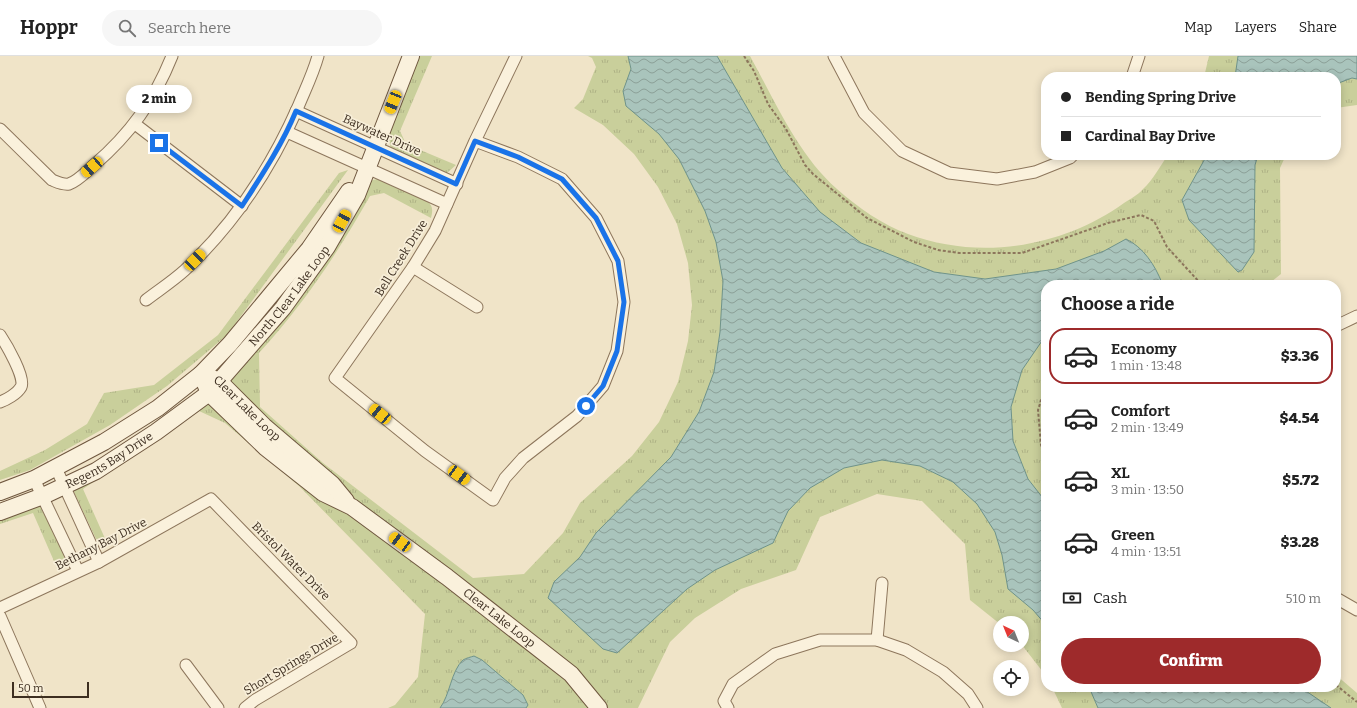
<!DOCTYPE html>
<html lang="en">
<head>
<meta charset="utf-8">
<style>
  :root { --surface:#fff; --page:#f6f6f6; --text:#222; --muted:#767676; --line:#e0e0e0; --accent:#9e2a2b }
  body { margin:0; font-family:Bitter,serif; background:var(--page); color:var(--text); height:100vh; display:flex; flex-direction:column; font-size:15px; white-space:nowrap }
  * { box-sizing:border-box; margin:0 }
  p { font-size:13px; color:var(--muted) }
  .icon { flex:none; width:22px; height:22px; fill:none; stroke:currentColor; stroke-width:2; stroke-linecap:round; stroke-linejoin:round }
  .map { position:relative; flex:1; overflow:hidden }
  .panel { position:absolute; left:1041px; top:224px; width:300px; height:412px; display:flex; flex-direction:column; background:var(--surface); border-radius:16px; box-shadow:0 2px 10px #0003 }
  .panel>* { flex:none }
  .banner { position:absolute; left:1041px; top:16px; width:300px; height:88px; border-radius:16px; box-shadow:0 2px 10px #0003; display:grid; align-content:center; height:88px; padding:0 20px; background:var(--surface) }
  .needle { width:26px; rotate:317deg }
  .fabs { position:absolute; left:993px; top:560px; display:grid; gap:8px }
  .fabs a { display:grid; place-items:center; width:36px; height:36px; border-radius:50%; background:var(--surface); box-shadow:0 2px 10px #0003; font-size:20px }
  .scale { position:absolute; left:12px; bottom:10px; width:77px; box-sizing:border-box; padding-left:4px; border:2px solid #3d2e20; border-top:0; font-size:11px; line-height:14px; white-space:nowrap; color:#3d2e20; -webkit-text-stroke:3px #f7eed8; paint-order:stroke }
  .end { position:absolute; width:18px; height:18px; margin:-9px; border:5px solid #1a73e8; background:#fff; box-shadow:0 0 0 2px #fff }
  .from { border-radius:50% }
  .bubble { position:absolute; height:28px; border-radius:14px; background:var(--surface); box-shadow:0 2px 10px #0003; font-size:13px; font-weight:800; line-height:28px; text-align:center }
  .car { position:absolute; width:12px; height:24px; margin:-12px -6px; border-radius:5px; box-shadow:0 0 3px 1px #0007; background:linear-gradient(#f5c518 24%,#345 0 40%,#f5c518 0 76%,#345 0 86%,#f5c518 0) }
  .banner b { display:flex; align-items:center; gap:14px; height:38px; font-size:15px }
  .banner b+b { border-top:1px solid var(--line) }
  .banner i { width:10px; height:10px; background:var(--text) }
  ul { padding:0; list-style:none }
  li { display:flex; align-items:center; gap:12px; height:56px; margin:0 8px 6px; padding:0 12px; border:2px solid transparent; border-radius:16px }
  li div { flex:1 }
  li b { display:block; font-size:15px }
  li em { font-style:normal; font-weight:800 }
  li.active { border-color:var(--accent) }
  li>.icon { width:36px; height:36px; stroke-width:1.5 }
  h2 { padding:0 20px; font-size:18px; line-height:48px }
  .pay { display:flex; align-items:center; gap:10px; height:44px; padding:0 20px; font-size:15px }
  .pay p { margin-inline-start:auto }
  .button { display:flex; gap:8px; margin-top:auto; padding:8px 20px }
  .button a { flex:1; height:46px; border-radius:24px; background:var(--accent); color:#fff; font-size:16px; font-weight:800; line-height:46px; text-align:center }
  header { display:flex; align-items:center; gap:24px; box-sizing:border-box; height:56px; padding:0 20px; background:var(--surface); border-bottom:1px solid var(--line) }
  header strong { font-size:19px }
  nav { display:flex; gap:22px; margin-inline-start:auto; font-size:14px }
  .search { width:280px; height:36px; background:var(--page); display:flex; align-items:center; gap:10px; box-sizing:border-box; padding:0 14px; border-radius:22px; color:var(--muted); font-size:15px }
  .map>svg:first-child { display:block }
</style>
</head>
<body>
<header>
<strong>Hoppr</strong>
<div class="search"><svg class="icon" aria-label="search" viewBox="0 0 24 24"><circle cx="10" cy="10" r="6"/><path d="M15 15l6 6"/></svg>Search here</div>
<nav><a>Map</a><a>Layers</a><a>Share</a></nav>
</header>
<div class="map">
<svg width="1357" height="652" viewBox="0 0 1357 652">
  <defs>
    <pattern id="grass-tufts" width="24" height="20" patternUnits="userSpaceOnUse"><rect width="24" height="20" fill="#c9cf9b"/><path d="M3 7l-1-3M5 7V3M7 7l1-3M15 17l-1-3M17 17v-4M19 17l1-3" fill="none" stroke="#aeb285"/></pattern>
    <pattern id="water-waves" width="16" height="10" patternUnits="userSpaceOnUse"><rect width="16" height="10" fill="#a9c4bc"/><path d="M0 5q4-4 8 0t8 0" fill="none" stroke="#8ba098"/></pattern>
  </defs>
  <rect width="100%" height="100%" fill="#f0e4c8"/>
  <!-- grass -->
  <g fill="url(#grass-tufts)">
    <polygon points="417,0 432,0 400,75 406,88 456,109 447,117 391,93 387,75"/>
    <path d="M588,0H750C775,45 798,99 837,133C857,151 883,169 908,178C980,205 1063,191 1124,147C1130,143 1138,139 1143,133C1153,124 1160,110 1168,99H1286L1280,112L1281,218L1267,229H1046V354L1043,367L1046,380V620L1022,589V567L1000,568L970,544L965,488L922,445L877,438L820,461L796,514L741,533L695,562L670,586L638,652H607L595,639L360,450L232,333L229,322L369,125L377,123L427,145C433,150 433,154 431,162L384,137L370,140C337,198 304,248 259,297L260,351L323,407L473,522L524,518L563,477L580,447L632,400L659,366L678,326L688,285L692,249L688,207L677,168L658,131L634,98L603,69L574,52L583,43L596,11L592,2Z"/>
    <polygon points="1209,0 1357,0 1357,49 1336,52 1336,21 1204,21"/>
    <polygon points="348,114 227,279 167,330 110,369 30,414 0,424 0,415 45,394 87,368 104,337 154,329 218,279 339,117"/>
    <polygon points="208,339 346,452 562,620 590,652 388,652 395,649 418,621 425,558 299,430 225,367 199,355 83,433 107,487 96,483 74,436 78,426"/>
    <polygon points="42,445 67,501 63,509 57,512 33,457 0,468 0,457"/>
    <polygon points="1336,619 1357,637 1357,652 1062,652 1052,631 1336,631"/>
  </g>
  <!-- water -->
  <g fill="url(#water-waves)" stroke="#6f938a">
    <path d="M628,0H717L782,112L820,156L861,187L934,216L985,223L1056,213L1104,195L1126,183C1143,191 1155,209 1162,227L1160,229H1046V279L1022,314L1011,351L1013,385L1028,423L1046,446V569L1033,554L1008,533L1002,499L995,476L977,448L953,426L920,410L882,404L844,412L810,432L788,455L773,487L715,514L687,533L617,597L603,593L548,542L554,526L580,501L596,477L671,401L699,356L714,316L720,276L723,225L716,186L705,155L679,103L659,78L626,50L623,35L631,13Z"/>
    <polygon points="1238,0 1357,0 1357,23 1352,22 1336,28 1336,21 1235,21"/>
    <polygon points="1207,99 1258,99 1255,109 1254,196 1242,214 1238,216 1189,164 1182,144"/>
    <path d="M474,600L482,604L523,639L528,649L526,652H440C450,639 451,615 463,604C466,602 471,601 474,600Z"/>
    <polygon points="1089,631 1300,631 1331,652 1098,652"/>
  </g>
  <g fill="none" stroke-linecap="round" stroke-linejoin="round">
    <defs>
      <g id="street">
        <polyline points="834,0 864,57 902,95 949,117 997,123 1035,116 1070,102 1073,99"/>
        <polyline points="1132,21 1139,0"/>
        <polyline points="296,55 457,128"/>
        <polyline points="135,68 242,150"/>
        <path d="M0,73L52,124C57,126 63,129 69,128C78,125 87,115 94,109C130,78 154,45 172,0"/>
        <polyline points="287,76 447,148"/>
        <polyline points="475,85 518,101 562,123 596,162 618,205 624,246 617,295 603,330 577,360 523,402 505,422 493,444 425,395 335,322 413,211 435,175 475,85 516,0"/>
        <polyline points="413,211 477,251"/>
        <path d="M146,244C159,234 173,225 185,214C234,168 271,112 298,51C305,34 313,18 318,0"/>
        <polyline points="1336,270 1357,260"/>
        <path d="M0,279C6,288 26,322 21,331C17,338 6,344 0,346"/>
        <polyline points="56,412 99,506"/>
        <polyline points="34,423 78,515"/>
        <polyline points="1336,542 1357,554"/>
        <polyline points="0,552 99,506 211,443 351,587 255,644 245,652"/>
        <polyline points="0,560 40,652"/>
        <polyline points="877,584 882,527"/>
        <polyline points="186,609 218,652"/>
        <polyline points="728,652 724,645 733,628 775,598 820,584 877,584 906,594 943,616 968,638 977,652"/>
      </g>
      <g id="secondary">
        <path id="s1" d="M201,318L209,337L266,392L323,437L352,451L447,521L571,618L599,652"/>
        <path id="s2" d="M210,321L219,325L264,370L332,428L346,445"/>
        <polyline points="0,436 34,423 104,386 158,352 201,318 230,288 309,193 349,135"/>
        <path id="s3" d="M0,456L43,440L96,415L156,376L209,337L283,252L327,191L357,139L411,0"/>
      </g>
    </defs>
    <!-- street casing -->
    <use href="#street" stroke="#8d765c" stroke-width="13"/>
    <!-- secondary casing -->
    <use href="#secondary" stroke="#6f573f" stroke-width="18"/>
    <!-- path -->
    <g stroke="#8d765c" stroke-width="2" stroke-dasharray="3 2" stroke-linecap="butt">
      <polyline points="744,0 754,15 768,48 786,73 805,109 813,118 867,162 914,186 938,194 959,197 1022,197 1108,167 1141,159 1154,165 1167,191 1202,229"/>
      <polyline points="1046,329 1038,354 1041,389 1046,403"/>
      <polyline points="1336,629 1357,646"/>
    </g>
    <!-- street -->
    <use href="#street" stroke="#faf1dc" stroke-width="11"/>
    <!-- secondary -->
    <use href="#secondary" stroke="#faf1dc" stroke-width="16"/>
  </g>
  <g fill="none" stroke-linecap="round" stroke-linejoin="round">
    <!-- route -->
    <path stroke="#1a73e8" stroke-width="5" d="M159,87L242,150C262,119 282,89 296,55L456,128L475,85L518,101L562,123L596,162L618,205L624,246L617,295L603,330L586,350"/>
  </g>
  <g text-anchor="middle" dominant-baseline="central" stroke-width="3.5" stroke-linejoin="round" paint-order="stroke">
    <!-- street labels -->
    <g font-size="12" fill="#3d2e20" stroke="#f7eed8">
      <text transform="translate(382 79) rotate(24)">Baywater Drive</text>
      <text transform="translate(401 202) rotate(-58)">Bell Creek Drive</text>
      <text stroke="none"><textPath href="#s3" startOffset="368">North Clear Lake Loop</textPath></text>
      <text stroke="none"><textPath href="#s2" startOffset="49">Clear Lake Loop</textPath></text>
      <text stroke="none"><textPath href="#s3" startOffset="121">Regents Bay Drive</textPath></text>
      <text transform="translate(101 488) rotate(-27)">Bethany Bay Drive</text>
      <text transform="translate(291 505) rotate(45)">Bristol Water Drive</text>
      <text stroke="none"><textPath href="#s1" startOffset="389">Clear Lake Loop</textPath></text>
      <text transform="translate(291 608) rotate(-31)">Short Springs Drive</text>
    </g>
  </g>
</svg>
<div class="fabs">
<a><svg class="needle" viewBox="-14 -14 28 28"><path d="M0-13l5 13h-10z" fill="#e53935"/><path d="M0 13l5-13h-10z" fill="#767676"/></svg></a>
<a><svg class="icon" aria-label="locate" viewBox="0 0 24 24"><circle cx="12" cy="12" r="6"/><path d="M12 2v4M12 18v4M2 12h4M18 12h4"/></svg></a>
</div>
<div class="scale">50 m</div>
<i class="end from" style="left:586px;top:350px"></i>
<i class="end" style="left:159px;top:87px"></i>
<div class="bubble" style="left:126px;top:29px;width:66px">2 min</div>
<i class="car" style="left:393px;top:46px;rotate:202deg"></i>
<i class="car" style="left:92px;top:111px;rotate:229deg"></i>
<i class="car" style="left:342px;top:165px;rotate:29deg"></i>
<i class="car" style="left:195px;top:204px;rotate:44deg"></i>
<i class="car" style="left:380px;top:358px;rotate:309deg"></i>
<i class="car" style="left:459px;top:419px;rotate:126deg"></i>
<i class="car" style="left:400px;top:486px;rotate:306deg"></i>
<div class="banner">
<b><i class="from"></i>Bending Spring Drive</b>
<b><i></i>Cardinal Bay Drive</b>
</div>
<section class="panel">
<h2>Choose a ride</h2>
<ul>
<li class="active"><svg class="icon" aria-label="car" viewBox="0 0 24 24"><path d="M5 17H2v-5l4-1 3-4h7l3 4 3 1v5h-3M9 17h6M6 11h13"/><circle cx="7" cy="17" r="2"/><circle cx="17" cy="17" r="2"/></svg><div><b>Economy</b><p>1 min · 13:48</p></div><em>$3.36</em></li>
<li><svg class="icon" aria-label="car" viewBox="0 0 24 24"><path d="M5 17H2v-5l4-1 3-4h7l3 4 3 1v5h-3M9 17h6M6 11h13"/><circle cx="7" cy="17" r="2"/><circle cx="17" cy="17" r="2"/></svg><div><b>Comfort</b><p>2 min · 13:49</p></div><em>$4.54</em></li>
<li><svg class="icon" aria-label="car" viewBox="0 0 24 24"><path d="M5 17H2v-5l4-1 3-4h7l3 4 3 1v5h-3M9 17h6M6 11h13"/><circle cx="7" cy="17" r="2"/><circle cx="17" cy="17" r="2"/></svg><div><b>XL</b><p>3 min · 13:50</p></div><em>$5.72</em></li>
<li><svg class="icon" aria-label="car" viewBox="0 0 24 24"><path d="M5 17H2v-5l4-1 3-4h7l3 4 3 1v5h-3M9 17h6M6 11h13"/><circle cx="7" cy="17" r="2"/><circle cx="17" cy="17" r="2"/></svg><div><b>Green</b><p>4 min · 13:51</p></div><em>$3.28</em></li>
</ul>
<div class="pay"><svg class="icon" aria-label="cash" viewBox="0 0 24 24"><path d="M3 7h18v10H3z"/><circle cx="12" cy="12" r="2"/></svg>Cash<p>510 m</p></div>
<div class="button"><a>Confirm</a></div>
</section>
</div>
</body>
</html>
